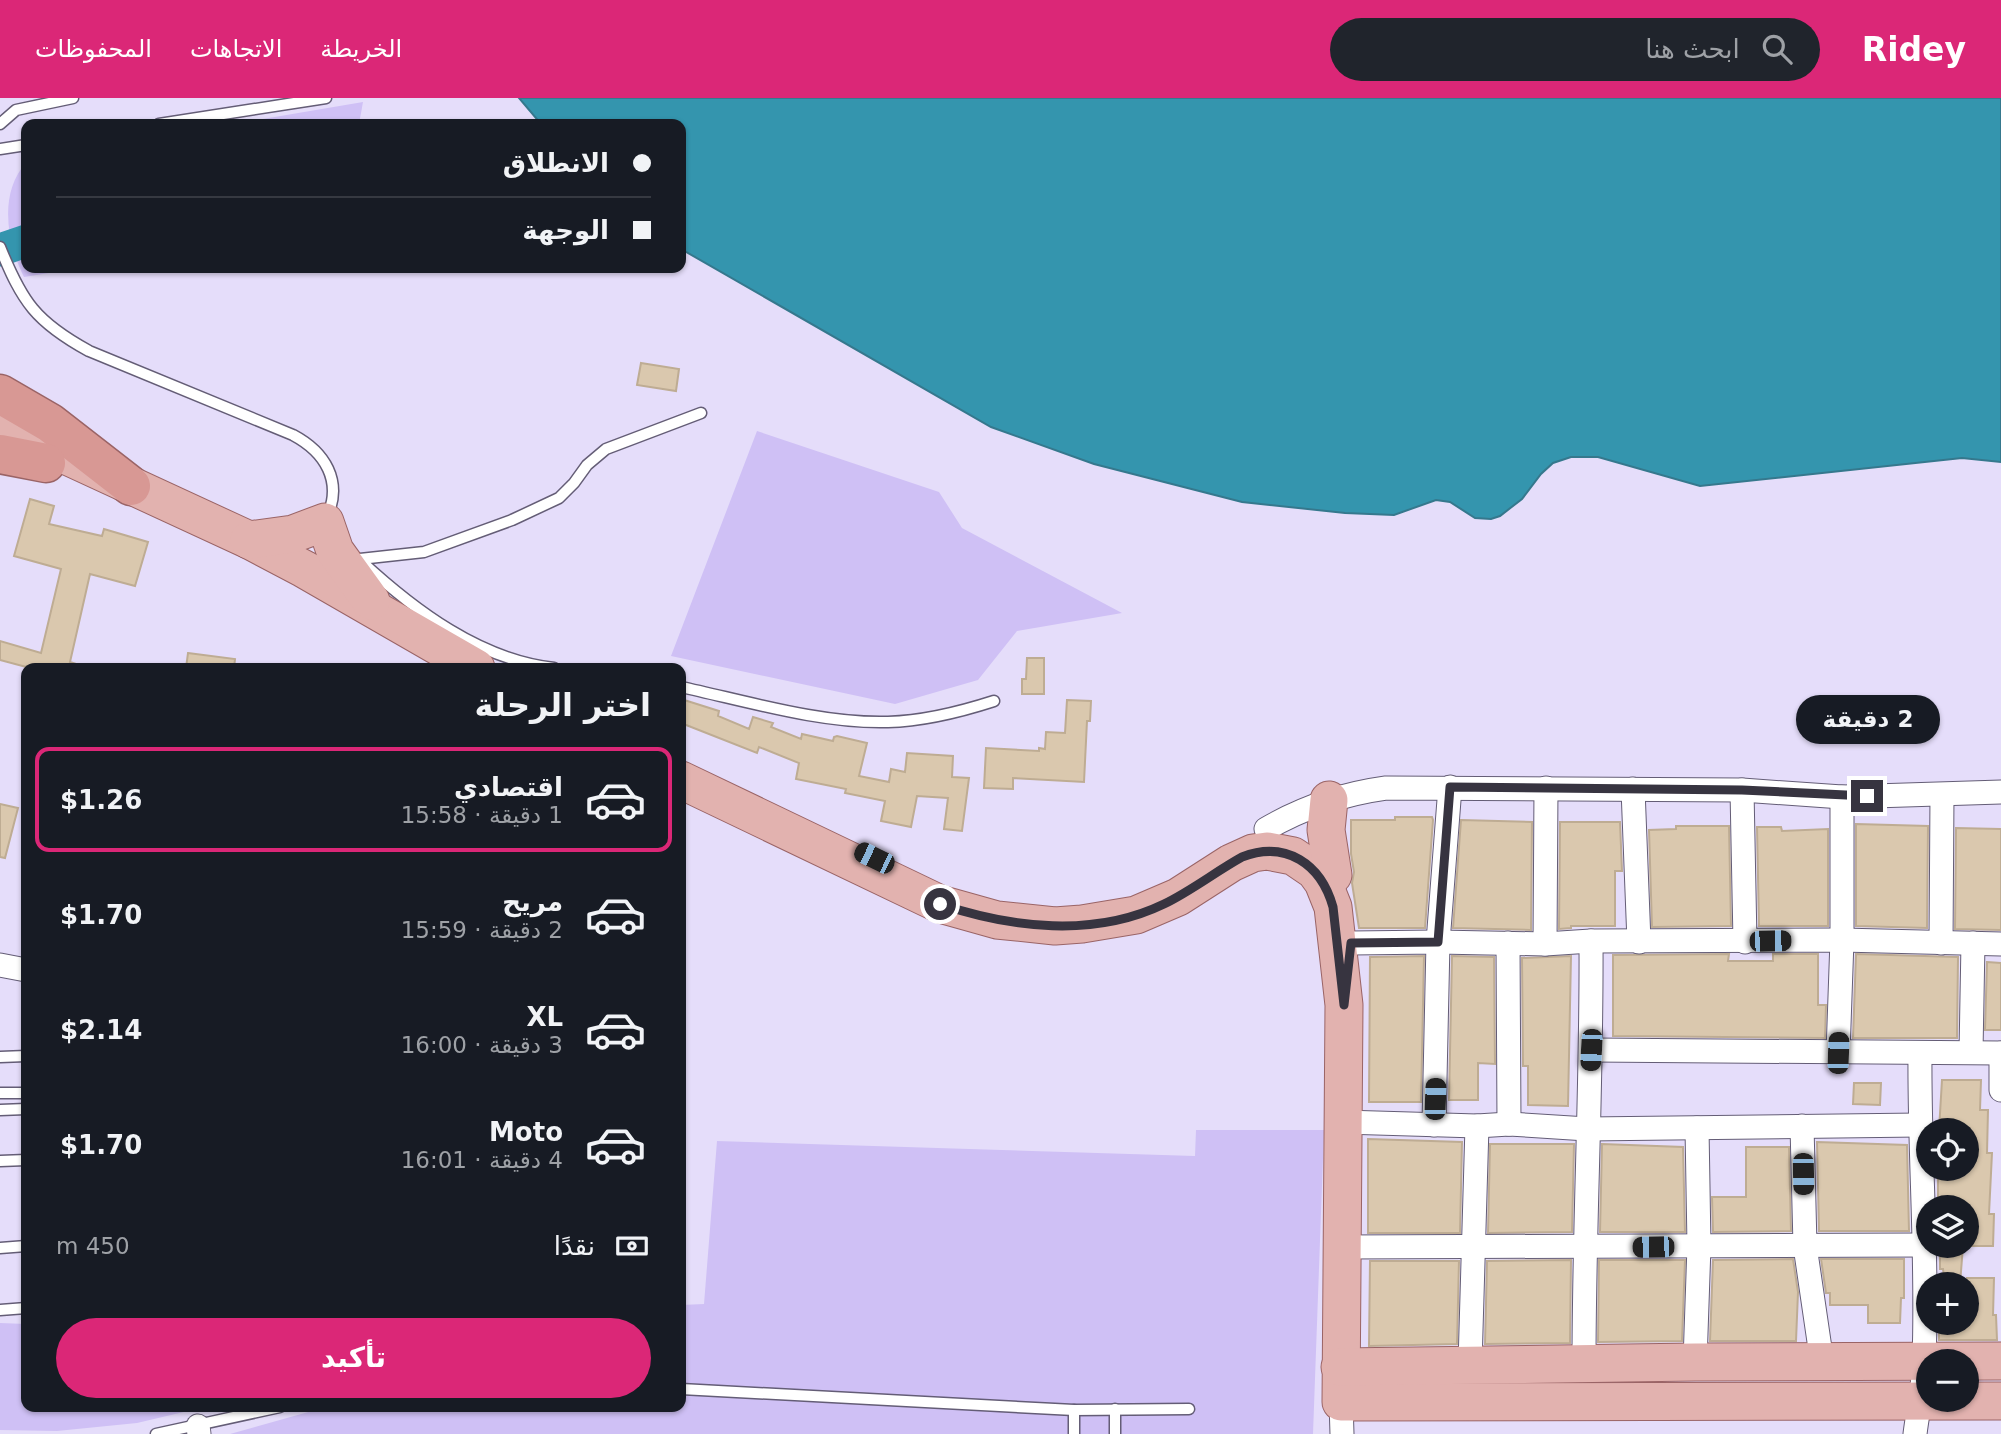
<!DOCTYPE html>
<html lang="ar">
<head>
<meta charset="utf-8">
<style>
  :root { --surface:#171b24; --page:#20242c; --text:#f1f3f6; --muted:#9ea1a6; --line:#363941; --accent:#db2777 }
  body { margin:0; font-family:"DejaVu Sans","Noto Sans Arabic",sans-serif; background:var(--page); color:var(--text); direction:rtl; height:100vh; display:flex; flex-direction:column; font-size:26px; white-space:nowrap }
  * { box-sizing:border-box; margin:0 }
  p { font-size:23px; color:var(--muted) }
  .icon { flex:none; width:38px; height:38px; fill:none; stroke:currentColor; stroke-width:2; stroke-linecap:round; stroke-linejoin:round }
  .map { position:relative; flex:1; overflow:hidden; direction:ltr }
  .side { position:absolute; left:21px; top:565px; width:665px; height:749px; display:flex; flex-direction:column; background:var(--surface); border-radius:14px; box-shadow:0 2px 5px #0004; direction:rtl }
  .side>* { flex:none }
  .hud { position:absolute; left:21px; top:21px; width:665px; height:154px; border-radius:14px; box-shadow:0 2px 5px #0004; direction:rtl; display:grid; align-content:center; height:154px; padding:0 35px; background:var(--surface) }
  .fabs { position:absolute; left:1916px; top:1020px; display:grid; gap:14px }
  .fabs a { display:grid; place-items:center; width:63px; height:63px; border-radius:50%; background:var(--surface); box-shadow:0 2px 5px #0004; font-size:35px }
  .end { position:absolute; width:32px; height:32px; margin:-16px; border:9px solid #373440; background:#fff; box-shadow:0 0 0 4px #fff }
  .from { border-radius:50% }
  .bubble { position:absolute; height:49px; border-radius:24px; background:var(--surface); box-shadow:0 2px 5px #0004; font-size:23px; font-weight:600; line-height:49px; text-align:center; direction:rtl }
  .car { position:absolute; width:21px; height:42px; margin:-21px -10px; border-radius:9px; box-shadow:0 0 5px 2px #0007; background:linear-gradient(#222 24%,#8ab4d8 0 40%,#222 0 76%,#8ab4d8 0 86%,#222 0) }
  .hud b { display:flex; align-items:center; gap:24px; height:66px; font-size:26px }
  .hud b+b { border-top:2px solid var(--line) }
  .hud i { width:18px; height:18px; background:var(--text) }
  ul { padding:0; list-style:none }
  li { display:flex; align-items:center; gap:21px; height:105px; margin:0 14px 10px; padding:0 21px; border:4px solid transparent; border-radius:14px }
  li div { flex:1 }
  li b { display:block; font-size:26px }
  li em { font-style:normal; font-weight:600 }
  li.active { border-color:var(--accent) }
  li>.icon { width:63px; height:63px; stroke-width:1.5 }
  h2 { padding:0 35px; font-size:32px; line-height:84px }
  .pay { display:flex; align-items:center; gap:18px; height:77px; padding:0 35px; font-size:26px }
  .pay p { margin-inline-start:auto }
  .button { display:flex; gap:14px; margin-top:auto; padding:14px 35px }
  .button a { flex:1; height:80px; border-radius:42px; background:var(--accent); color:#fff; font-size:28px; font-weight:600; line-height:80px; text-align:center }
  header { display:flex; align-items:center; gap:42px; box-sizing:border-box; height:98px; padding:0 35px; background:var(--accent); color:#fff }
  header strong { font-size:33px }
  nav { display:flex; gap:38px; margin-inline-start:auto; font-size:24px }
  .search { width:490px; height:63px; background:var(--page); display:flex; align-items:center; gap:18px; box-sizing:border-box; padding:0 24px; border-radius:38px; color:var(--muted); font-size:26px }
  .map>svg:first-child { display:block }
</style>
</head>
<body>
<header>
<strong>Ridey</strong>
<div class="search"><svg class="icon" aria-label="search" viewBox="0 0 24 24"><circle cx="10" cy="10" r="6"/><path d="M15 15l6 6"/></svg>ابحث هنا</div>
<nav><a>الخريطة</a><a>الاتجاهات</a><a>المحفوظات</a></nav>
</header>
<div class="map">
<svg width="2001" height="1336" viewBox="0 0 2001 1336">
  <rect width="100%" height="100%" fill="#e5ddfa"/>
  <!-- green -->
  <g fill="#cfc0f5">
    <polygon points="363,4 359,26 233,26"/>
    <path d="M26,65V170H80L24,179C5,141 0,93 26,65Z"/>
    <polygon points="757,333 939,394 962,430 1122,515 1017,533 978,582 895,606 671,558"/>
    <polygon points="1196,1032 1324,1032 1313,1336 230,1336 326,1309 681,1309 681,1207 704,1206 717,1043 1195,1058"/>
    <polygon points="0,1225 26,1226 26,1309 205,1309 137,1325 57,1333 0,1332"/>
  </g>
  <!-- water -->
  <polygon fill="#3495ae" stroke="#35788d" stroke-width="2" points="519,0 2001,0 2001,364 1962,360 1700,388 1598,359 1571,359 1553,365 1541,376 1522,401 1500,418 1491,421 1475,420 1450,404 1436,402 1394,417 1345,415 1242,404 1094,366 991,329 681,151 681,26 541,26"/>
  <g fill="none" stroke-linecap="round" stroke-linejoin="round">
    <!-- river -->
    <polyline stroke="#3495ae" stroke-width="33" points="0,152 26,143"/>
  </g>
  <!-- building -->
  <g fill="#dac8ae" stroke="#beac93" stroke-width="2">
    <polygon points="641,265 679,271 676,293 637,287"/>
    <polygon points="30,401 54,408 49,426 102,438 104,431 148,444 135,488 90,476 70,564 79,567 78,570 30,570 0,562 0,543 41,555 61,471 14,458"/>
    <polygon points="188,555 235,561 234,570 186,570"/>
    <polygon points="1027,560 1044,560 1044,596 1022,596 1022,581 1026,581"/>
    <polygon points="681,601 719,613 718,618 749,631 753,619 773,625 771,629 801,641 802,636 833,643 834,639 837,638 867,645 859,678 889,684 891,671 905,674 907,655 953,658 952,679 969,680 962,733 944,731 948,700 917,698 911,729 881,723 885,703 845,695 846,691 796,681 799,665 759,649 757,655 681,625"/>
    <polygon points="1067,602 1091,603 1090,623 1087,623 1084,684 1013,680 1013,691 984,690 986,650 1039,653 1039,650 1045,651 1046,634 1065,635"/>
    <polygon points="0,706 18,710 5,760 0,759"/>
    <polygon points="1395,719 1432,719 1433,722 1425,830 1359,830 1352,785 1354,774 1351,756 1351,722 1395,722"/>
    <polygon points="1461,722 1532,724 1531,832 1453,830"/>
    <polygon points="1560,724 1620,724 1622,773 1615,773 1615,828 1571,828 1571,830 1559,831"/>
    <polygon points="1856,726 1928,728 1927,830 1856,828"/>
    <polygon points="1676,728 1729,728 1731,828 1652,829 1649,732 1676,731"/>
    <polygon points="1757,729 1781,729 1782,733 1828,731 1828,828 1759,828"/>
    <polygon points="1956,730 2001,731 2001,832 1955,831"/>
    <polygon points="1729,856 1728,863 1773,863 1773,856 1818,856 1818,907 1826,907 1825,940 1613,938 1613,857"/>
    <polygon points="1856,856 1958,859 1957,940 1853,940"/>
    <polygon points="1424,858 1421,1004 1369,1004 1370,859"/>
    <polygon points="1452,858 1494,859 1495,966 1478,965 1478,1002 1449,1002"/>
    <polygon points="1571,858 1568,1008 1528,1007 1528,968 1523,968 1522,860"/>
    <polygon points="1987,864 2001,865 2001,932 1985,932"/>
    <polygon points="1942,982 1981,982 1980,1012 1988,1012 1987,1055 1992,1055 1989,1116 1994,1116 1993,1148 1967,1148 1967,1108 1938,1108 1938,1071 1967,1071 1967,1032 1939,1032"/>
    <polygon points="1854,985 1881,985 1880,1007 1853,1006"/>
    <polygon points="1368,1041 1462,1044 1460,1135 1368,1135"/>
    <polygon points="1817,1044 1907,1047 1909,1133 1819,1133"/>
    <polygon points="1490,1046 1574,1046 1572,1134 1488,1135"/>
    <polygon points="1602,1046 1683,1049 1685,1134 1600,1134"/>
    <polygon points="1746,1049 1789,1049 1791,1133 1713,1134 1712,1099 1746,1099"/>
    <polygon points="1940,1148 1963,1148 1960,1186 1945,1186 1943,1171 1940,1171"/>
    <polygon points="1793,1161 1798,1194 1796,1243 1710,1243 1713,1162"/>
    <polygon points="1821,1161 1904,1161 1904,1200 1901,1200 1900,1225 1868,1225 1868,1207 1830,1207 1830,1195 1826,1195"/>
    <polygon points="1571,1162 1570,1245 1485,1246 1487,1163"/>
    <polygon points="1599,1162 1685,1162 1682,1243 1598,1244"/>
    <polygon points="1370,1163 1459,1163 1457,1246 1369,1248"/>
    <polygon points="1967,1180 1994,1180 1993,1217 1996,1217 1997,1242 1939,1242 1939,1225 1967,1225"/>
  </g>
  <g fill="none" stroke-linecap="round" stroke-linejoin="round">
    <defs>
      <g id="service">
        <polyline points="0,26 16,12 73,0"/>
        <polyline points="159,26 326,0"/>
        <polyline points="0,51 26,47"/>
        <path d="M0,149C22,204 36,224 89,253L293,337C325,354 343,383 327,419"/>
        <polyline points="360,461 424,454 512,422 559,400 574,385 587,367 606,351 701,315"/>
        <path d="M361,463C414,512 480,562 554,570"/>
        <path d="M681,589C746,603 822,626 888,624C925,623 960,614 994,603"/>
        <polyline points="0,959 26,958"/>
        <polyline points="0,995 26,995"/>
        <polyline points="0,1012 26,1011"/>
        <polyline points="0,1063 26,1062"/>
        <polyline points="0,1150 26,1148"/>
        <polyline points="0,1212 26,1210"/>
        <polyline points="681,1291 1074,1312 1189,1311"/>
        <polyline points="1074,1312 1074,1336"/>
        <polyline points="156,1336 280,1309"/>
        <polyline points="1115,1336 1115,1311"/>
      </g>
      <g id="minor">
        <polyline points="1633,691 1639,844"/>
        <polyline points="1742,692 1745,844"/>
        <path d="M1266,731C1304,709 1342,696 1386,690L1742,692L1842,699L2001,694"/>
        <polyline points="1351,845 1438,844 1545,846 1591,843 1842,842 2001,846"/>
        <polyline points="1508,845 1509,1026"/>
        <polyline points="1941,845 1942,697"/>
        <polyline points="1545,846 1546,690"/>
        <polyline points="0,867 26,872"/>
        <polyline points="1592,952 2001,955"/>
        <polyline points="1971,954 1973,845"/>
        <polyline points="1838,955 1842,842 1842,699"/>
        <polyline points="2001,955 2001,992"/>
        <polyline points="1343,1024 1477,1028 1509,1026 1587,1031 1919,1027"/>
        <polyline points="1434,1027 1438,844 1450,689"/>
        <polyline points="1802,1028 1805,1148 1822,1264"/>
        <polyline points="1343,1149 1925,1147"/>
        <polyline points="1695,1264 1699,1148 1697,1030"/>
        <path d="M1584,1265C1584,1124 1592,984 1591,843"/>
        <polyline points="1470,1266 1477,1028"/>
        <polyline points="1341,1304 1342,1336"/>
        <polyline points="198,1328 199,1336"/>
        <path d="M1915,1336C1918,1311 1924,1287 1924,1261C1928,1159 1919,1057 1920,955"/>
      </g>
      <g id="primary">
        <polyline points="0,327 249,442 304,471 476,570"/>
        <polyline points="249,442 293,436 325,424 335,453 371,503"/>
        <polyline points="681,682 940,806 997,822 1055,828 1082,826 1136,817 1178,799 1231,765 1253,755 1267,753 1293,758 1315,773 1323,784 1333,809 1344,907 1341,1304 2001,1303"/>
        <polyline points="1329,702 1326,732 1333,777"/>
        <polyline points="1340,1269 1695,1264 2001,1263"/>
      </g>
      <g id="trunk">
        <polyline points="0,296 50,325 131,388"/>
        <polyline points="0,356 46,365"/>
      </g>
    </defs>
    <!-- service casing -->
    <use href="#service" stroke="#645d76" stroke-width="13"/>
    <!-- minor casing -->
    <use href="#minor" stroke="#645d76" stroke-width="25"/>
    <!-- primary casing -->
    <use href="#primary" stroke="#9a6466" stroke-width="39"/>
    <!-- trunk casing -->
    <use href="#trunk" stroke="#9a6466" stroke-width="41"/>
    <!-- service -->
    <use href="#service" stroke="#fff" stroke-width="10"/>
    <!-- minor -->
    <use href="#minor" stroke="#fff" stroke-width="23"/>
    <!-- primary -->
    <use href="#primary" stroke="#e2b2af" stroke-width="37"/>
    <!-- trunk -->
    <use href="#trunk" stroke="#d89894" stroke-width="38"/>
  </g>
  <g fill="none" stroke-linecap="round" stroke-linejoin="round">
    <!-- route -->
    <path stroke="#373440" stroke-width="9" d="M940,806C1011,830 1094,840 1164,806C1191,793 1215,774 1242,759C1286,742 1321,766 1333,809L1344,907L1351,845L1438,844L1450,689L1742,692L1867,698"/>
  </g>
</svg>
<div class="fabs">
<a><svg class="icon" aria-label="locate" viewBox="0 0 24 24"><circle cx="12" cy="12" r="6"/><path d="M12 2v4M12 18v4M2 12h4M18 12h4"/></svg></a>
<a><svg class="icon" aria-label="layers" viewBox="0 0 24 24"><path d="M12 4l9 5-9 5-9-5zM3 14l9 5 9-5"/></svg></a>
<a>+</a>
<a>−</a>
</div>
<i class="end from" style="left:940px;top:806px"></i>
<i class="end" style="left:1867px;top:698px"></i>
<div class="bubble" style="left:1796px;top:597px;width:144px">2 دقيقة</div>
<i class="car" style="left:874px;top:760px;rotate:296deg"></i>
<i class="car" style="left:1770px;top:843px;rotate:89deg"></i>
<i class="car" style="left:1591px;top:952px;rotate:183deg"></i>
<i class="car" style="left:1838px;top:955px;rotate:2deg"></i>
<i class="car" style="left:1435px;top:1001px;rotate:2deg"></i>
<i class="car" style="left:1803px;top:1076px;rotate:179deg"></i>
<i class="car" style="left:1653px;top:1149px;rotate:269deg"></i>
<div class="hud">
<b><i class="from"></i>الانطلاق</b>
<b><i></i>الوجهة</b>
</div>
<section class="side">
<h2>اختر الرحلة</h2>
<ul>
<li class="active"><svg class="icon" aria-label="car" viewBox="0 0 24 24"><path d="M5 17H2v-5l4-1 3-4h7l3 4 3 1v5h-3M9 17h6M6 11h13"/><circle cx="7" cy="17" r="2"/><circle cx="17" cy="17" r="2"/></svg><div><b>اقتصادي</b><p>1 دقيقة · 15:58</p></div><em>$1.26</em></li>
<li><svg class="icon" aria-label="car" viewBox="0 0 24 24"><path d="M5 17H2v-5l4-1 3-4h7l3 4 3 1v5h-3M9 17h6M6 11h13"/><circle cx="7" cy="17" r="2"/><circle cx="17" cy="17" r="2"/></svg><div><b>مريح</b><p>2 دقيقة · 15:59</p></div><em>$1.70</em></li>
<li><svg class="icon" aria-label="car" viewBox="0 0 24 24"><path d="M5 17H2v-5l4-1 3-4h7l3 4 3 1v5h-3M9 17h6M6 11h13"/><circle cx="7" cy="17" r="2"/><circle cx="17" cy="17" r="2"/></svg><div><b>XL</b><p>3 دقيقة · 16:00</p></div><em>$2.14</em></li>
<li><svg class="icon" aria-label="car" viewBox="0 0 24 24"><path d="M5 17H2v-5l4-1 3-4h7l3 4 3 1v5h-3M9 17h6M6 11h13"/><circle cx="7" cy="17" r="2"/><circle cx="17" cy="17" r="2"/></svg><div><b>Moto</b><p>4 دقيقة · 16:01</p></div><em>$1.70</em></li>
</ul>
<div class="pay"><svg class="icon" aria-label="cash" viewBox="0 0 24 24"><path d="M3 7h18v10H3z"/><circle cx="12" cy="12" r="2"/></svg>نقدًا<p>450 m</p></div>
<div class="button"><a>تأكيد</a></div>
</section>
</div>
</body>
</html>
